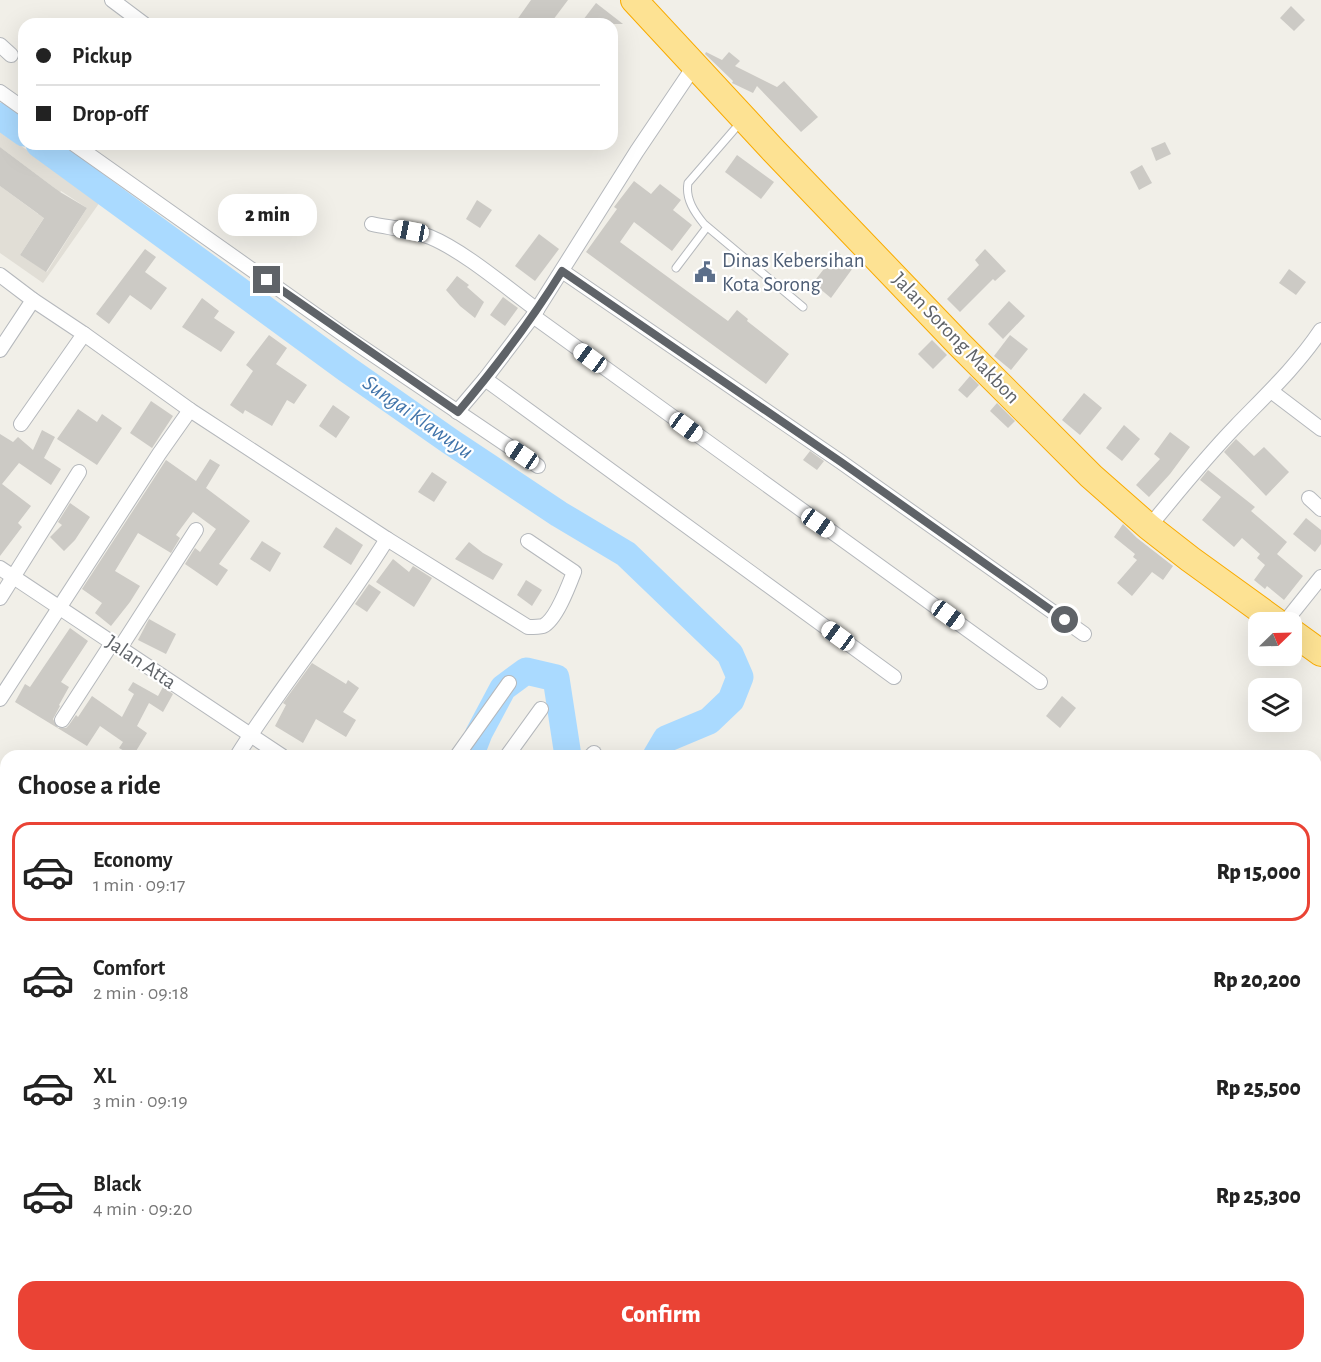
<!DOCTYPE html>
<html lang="en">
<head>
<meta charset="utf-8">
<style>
  :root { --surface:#fff; --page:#f2f2f2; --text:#222; --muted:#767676; --line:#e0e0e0; --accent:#ea4335 }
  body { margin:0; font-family:"Alegreya Sans",sans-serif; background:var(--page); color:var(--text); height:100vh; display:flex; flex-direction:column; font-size:22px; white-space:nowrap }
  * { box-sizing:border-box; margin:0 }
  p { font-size:20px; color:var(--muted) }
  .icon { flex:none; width:33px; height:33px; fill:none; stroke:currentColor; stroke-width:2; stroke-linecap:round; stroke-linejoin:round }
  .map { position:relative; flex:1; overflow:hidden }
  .side { position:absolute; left:0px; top:750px; width:1322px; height:612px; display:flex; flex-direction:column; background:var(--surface); border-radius:18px 18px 0 0; box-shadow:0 6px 24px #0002 }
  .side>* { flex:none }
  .banner { position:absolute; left:18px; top:18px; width:600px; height:132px; border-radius:18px; box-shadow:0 6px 24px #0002; display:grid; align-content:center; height:132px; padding:0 18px; background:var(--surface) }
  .needle { width:39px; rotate:67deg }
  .buttons { position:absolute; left:1248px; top:612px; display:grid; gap:12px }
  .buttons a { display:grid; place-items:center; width:54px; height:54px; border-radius:12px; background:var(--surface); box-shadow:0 6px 24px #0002; font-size:30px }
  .end { position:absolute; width:27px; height:27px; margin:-14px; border:8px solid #5f6368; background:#fff; box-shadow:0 0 0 3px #fff }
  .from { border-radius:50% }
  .bubble { position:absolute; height:42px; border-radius:18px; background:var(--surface); box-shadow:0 6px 24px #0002; font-size:20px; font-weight:800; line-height:42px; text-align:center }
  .car { position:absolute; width:18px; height:36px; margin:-18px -9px; border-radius:8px; box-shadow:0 0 4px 2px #0007; background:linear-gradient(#fff 24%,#345 0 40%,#fff 0 76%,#345 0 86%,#fff 0) }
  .banner b { display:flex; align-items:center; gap:21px; height:57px; font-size:22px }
  .banner b+b { border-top:2px solid var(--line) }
  .banner i { width:15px; height:15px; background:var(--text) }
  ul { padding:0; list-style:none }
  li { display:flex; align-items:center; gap:18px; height:99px; margin:0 12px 9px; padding:0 6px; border:3px solid transparent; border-radius:18px }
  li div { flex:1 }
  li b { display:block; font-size:22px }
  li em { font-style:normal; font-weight:800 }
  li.current { border-color:var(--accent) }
  li>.icon { width:54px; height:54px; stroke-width:1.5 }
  h2 { padding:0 18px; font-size:27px; line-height:72px }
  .primary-button { display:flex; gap:12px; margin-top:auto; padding:12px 18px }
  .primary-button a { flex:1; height:69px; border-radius:18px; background:var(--accent); color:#fff; font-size:24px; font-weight:800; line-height:69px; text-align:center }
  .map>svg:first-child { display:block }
</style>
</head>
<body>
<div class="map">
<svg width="1321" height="1362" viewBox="0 0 1321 1362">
  <rect width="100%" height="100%" fill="#f1efe8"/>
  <!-- education -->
  <path fill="#e1ded6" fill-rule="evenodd" d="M0,131L100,202L43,283L0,253V186L38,214L56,189L0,147ZM61,191L87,208L47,272L20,255Z"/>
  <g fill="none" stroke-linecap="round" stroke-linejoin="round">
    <!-- stream -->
    <polyline stroke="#aadaff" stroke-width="4.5" points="1145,1356 1149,1362"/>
    <!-- river -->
    <g stroke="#aadaff" stroke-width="27">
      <polyline points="0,116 24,133"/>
      <polyline points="39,144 348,370 451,442 559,514 626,554 730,654 740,677 731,700 709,721 666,739 656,756"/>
      <polyline points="470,756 479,733 503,688 526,671 556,678 568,756"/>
      <polyline points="559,1356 575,1362"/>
      <polyline points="198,1362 218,1356"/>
      <polyline points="727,1362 738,1356"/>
    </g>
  </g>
  <!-- building -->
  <g fill="#cccac5">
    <polygon points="531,0 568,0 550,24 514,24"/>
    <polygon points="596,3 623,24 580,24"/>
    <polygon points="1291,6 1305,20 1294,31 1280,18"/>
    <polygon points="706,52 722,60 729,52 740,61 735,66 777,87 784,81 818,117 801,132 757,86 753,93 732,83 733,81 705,54"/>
    <polygon points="1165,142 1171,154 1156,161 1151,148"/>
    <polygon points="0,147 60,192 87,208 46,272 20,255 44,218 0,186"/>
    <polygon points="737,155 774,182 761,199 725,172"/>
    <polygon points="1142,165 1152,183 1139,190 1130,172"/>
    <polygon points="634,181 651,194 660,184 681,200 673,210 692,225 672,251 634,222 620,242 728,321 737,310 748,319 747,321 789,354 766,384 586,252 617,209 614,207"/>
    <polygon points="477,200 492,210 480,228 466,219"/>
    <polygon points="539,234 559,249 535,281 515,266"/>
    <polygon points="145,249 156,257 145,272 167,288 151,310 130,295 109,324 96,314"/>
    <polygon points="985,249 1006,271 995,281 993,279 960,312 947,299 979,265 975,260"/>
    <polygon points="837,252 855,265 831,298 813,283"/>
    <polygon points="1289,269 1306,282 1296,295 1279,283"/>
    <polygon points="457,276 469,285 467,287 484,302 475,318 460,306 446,290"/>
    <polygon points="503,297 518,308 505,326 490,315"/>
    <polygon points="202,298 219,311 214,318 235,332 221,352 182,327"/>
    <polygon points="1009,301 1025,316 1003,339 988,324"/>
    <polygon points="269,335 287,348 276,364 307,385 294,404 287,400 272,426 245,410 243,414 230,405 253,371 246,365"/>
    <polygon points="1010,335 1028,349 1011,370 994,356"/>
    <polygon points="932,340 947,355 933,369 918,354"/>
    <polygon points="970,376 979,385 967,398 958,390"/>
    <polygon points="1084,393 1102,408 1080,435 1062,420"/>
    <polygon points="151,401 173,416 152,448 130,433"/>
    <polygon points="997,403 1015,421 1008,428 990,411"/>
    <polygon points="333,405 350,417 336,438 319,426"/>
    <polygon points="78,409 97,422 102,414 122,428 97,465 57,439"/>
    <polygon points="1124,425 1140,439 1122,461 1106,448"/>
    <polygon points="42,430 55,437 44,458 61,469 51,485 19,463 2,484 31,506 18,523 22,527 0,556 0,434 13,442 18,437 33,450"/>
    <polygon points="1170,432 1190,447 1170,474 1149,497 1136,485 1160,459 1154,454"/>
    <polygon points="1236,439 1254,456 1264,447 1289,472 1266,496 1224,452"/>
    <polygon points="810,451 824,461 817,470 803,460"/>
    <polygon points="210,459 220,465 206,488 250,521 219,564 228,570 217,586 185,564 195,548 200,552 216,529 193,512 176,535 180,538 171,553 138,533 115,571 140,586 130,602 111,626 95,613 102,603 82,589 166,460 196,481"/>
    <polygon points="1208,470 1255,507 1251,511 1287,542 1277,554 1303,576 1284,600 1267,586 1265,589 1254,580 1265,565 1257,558 1260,554 1242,538 1234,547 1202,520 1221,497 1200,480"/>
    <polygon points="432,472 447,482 434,502 418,492"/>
    <polygon points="70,503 90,517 75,540 64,551 50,537 62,525 58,522"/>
    <polygon points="1306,518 1321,530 1321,544 1315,552 1293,534"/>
    <polygon points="1123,524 1137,538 1173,566 1163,580 1152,572 1132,596 1117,583 1137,560 1133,557 1135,554 1114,537"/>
    <polygon points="336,527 363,545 351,565 323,547"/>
    <polygon points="262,541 281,553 270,572 250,559"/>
    <polygon points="469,542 483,553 503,564 493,580 455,559"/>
    <polygon points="393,559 409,572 413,566 432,578 414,607 376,582"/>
    <polygon points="526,580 542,590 532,606 517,595"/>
    <polygon points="369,584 381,592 367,612 355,604"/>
    <polygon points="149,619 176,634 166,654 138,640"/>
    <polygon points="70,628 88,641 61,682 69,687 59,705 60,706 53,719 58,728 66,728 69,725 76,715 78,717 92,696 122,717 134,694 128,690 133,682 158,696 163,687 173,694 163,712 149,703 137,726 147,733 133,756 119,748 123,742 100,726 87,746 15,702 25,684 30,687"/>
    <polygon points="312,663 346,684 348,680 359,688 343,712 356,720 346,737 316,719 303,743 275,726 286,705 283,703"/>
    <polygon points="1062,696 1076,708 1060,728 1046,716"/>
  </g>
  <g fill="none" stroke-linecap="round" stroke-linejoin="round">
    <defs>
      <g id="lane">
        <path d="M740,123L688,183C685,199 695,213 704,224L803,307"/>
        <polyline points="676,268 707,227"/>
      </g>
      <g id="street">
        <polyline points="112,0 144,24"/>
        <polyline points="0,45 11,55"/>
        <polyline points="0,92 24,109"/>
        <polyline points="74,144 344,335 538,466"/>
        <path d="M372,224C391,228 412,230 430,237C464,251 507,288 537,310"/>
        <polyline points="562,271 841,462 1084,634"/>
        <polyline points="0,275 33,300 84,334 21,424"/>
        <polyline points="533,316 1040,682"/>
        <polyline points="84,334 190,410 387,539"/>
        <polyline points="0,350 33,300"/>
        <polyline points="485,379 894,677"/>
        <polyline points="1271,391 1321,429"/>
        <polyline points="457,412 485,379 533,316 637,151 695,65"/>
        <polyline points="1309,498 1321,509"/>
        <path d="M1149,527C1177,493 1205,458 1236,426C1266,395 1297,366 1321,330"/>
        <polyline points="0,568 282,756"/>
        <polyline points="0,598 79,472"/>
        <polyline points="1285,622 1321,577"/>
        <polyline points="120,648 196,530"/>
        <polyline points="0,699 159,454 190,410"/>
        <polyline points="62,720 112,643"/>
        <path d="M237,756C284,681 341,614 387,539L528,627C532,627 539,627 543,626C556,620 569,585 574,572L528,541"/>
        <polyline points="457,756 509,683"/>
        <polyline points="507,756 541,709"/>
        <polyline points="591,756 594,753"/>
        <polyline points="0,860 6,864"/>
        <polyline points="1316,987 1321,979"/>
        <polyline points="1316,1194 1321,1190"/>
        <polyline points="1316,1292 1321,1288"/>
        <polyline points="1157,1356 1162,1362"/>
        <polyline points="1224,1362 1232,1356"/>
      </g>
      <g id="highway">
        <polyline points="634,0 774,151 959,344 1091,476 1149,527 1190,559 1277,622"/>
        <polyline points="1292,632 1321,653"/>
      </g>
    </defs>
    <!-- lane casing -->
    <use href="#lane" stroke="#b5b8bc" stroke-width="9"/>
    <!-- street casing -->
    <use href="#street" stroke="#b5b8bc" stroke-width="16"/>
    <!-- highway casing -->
    <use href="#highway" stroke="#f9ab00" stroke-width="28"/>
    <!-- lane -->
    <use href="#lane" stroke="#fff" stroke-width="7"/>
    <!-- street -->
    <use href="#street" stroke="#fff" stroke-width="14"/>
    <!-- highway -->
    <use href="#highway" stroke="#fde293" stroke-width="26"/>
  </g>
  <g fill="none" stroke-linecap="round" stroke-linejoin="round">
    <!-- route -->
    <path stroke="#5f6368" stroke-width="8" d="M267,280L458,412C496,367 531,321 562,271L841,462L1065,620"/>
  </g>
  <!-- icons -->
  <defs>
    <symbol id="civic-bare" viewBox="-9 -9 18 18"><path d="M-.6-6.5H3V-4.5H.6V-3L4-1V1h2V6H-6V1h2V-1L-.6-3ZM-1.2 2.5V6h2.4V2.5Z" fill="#5c6f8a" stroke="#fff" stroke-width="2.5" paint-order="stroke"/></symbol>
  </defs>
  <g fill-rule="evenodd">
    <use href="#civic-bare" x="690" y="257" width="30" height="30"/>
  </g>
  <g text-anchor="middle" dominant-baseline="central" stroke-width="4.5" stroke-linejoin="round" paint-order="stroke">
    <!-- service labels -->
    <g font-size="21" fill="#4e5e75" stroke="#fff" text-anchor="start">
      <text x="722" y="260">Dinas Kebersihan<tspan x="722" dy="24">Kota Sorong</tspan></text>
    </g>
    <!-- street labels -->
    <g font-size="21" fill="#5f6368" stroke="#fff">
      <text transform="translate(956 338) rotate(46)">Jalan Sorong Makbon</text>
      <text transform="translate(141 662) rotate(34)">Jalan Atta</text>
    </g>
    <!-- water labels -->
    <g font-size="22" font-style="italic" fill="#4174aa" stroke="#fff">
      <text transform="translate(418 417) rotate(35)">Sungai Klawuyu</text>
    </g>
  </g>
</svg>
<div class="buttons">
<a><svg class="needle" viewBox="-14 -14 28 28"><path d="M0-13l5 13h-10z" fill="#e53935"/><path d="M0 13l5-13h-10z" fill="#767676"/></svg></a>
<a><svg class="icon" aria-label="layers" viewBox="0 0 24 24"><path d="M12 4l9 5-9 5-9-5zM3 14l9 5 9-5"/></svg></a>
</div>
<i class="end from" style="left:1065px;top:620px"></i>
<i class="end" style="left:267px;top:280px"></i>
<div class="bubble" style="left:218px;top:194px;width:99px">2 min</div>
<i class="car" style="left:411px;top:231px;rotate:281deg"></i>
<i class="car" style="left:590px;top:358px;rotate:306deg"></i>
<i class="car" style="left:686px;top:427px;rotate:126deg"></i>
<i class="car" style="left:522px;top:455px;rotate:304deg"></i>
<i class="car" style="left:818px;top:523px;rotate:125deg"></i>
<i class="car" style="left:948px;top:615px;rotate:126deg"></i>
<i class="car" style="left:838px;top:636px;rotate:306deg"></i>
<div class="banner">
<b><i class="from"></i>Pickup</b>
<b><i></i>Drop-off</b>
</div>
<section class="side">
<h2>Choose a ride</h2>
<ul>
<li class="current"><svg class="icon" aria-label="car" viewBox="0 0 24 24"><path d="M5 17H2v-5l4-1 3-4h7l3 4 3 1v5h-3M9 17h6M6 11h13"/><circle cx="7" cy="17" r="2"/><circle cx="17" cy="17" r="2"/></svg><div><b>Economy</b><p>1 min · 09:17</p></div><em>Rp 15,000</em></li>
<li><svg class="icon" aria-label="car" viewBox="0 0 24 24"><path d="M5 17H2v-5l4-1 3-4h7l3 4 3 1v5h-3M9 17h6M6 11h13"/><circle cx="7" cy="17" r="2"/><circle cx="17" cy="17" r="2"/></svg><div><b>Comfort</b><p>2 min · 09:18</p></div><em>Rp 20,200</em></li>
<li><svg class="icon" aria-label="car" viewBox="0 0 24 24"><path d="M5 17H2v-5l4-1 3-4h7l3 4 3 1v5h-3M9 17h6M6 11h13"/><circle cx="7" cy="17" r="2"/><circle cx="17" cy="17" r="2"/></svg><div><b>XL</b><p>3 min · 09:19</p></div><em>Rp 25,500</em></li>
<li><svg class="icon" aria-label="car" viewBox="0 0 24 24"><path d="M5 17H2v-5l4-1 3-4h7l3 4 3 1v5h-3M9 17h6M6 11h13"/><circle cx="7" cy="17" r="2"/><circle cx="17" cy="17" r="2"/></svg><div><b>Black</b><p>4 min · 09:20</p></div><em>Rp 25,300</em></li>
</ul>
<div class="primary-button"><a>Confirm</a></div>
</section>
</div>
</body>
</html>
